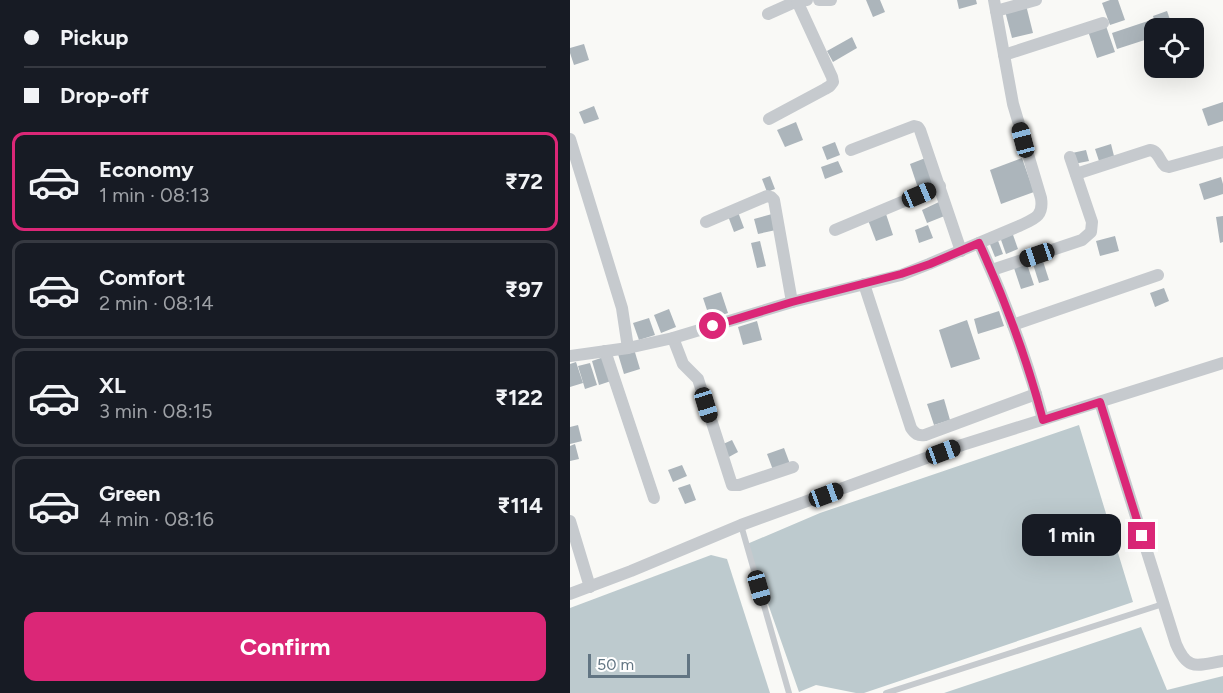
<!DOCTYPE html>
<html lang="en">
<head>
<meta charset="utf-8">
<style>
  :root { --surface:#171b24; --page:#242831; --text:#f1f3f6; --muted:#9ea1a6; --line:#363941; --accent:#db2777 }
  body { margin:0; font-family:Figtree,sans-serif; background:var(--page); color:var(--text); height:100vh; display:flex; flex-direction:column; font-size:22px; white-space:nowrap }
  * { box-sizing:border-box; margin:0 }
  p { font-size:20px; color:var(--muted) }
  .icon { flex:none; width:33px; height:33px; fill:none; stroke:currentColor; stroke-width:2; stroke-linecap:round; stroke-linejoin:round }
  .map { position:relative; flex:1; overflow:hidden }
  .sheet { display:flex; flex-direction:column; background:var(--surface); width:570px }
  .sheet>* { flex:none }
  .hud { display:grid; align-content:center; height:132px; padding:0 24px; background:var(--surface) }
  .controls { position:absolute; left:574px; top:18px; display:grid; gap:12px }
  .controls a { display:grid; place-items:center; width:60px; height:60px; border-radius:12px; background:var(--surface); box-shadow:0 6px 24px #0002; font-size:30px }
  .scale { position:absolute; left:18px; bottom:15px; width:102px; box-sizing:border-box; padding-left:6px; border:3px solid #627583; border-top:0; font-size:16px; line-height:21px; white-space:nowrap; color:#627583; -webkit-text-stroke:4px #fff; paint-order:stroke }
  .end { position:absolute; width:27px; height:27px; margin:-14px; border:8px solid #db2777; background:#fff; box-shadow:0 0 0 3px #fff }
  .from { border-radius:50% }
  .bubble { position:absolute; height:42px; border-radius:12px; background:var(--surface); box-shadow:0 6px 24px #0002; font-size:20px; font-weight:700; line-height:42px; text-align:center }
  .car { position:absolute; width:18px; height:36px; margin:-18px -9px; border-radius:8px; box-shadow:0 0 4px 2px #0007; background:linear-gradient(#222 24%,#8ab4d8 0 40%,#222 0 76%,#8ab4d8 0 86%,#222 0) }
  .hud b { display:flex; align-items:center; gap:21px; height:57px; font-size:22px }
  .hud b+b { border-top:2px solid var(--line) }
  .hud i { width:15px; height:15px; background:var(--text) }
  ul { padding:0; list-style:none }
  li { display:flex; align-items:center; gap:18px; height:99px; margin:0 12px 9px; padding:0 12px; border:3px solid var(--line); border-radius:12px }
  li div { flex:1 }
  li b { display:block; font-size:22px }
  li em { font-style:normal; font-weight:700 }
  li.selected { border-color:var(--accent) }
  li>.icon { width:54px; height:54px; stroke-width:1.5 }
  .primary-button { display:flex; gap:12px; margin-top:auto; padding:12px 24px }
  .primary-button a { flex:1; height:69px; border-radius:12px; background:var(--accent); color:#fff; font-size:24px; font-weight:700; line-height:69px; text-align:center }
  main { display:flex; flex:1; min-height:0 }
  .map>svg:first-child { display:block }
</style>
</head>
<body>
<main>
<section class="sheet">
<div class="hud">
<b><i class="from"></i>Pickup</b>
<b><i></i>Drop-off</b>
</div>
<ul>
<li class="selected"><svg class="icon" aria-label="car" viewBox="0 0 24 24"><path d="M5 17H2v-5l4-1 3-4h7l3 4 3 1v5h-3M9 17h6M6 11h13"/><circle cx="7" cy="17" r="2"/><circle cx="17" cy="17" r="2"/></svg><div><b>Economy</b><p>1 min · 08:13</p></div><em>₹72</em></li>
<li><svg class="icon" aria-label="car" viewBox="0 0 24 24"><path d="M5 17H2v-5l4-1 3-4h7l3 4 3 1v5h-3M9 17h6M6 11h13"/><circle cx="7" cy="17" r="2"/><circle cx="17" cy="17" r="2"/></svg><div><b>Comfort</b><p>2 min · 08:14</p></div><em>₹97</em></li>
<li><svg class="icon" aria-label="car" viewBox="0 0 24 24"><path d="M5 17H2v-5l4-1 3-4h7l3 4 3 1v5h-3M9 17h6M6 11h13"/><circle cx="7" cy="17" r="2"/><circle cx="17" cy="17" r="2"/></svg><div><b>XL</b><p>3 min · 08:15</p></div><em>₹122</em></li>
<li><svg class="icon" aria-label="car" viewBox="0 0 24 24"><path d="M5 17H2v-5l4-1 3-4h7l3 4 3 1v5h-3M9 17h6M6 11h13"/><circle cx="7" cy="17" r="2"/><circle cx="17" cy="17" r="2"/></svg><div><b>Green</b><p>4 min · 08:16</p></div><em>₹114</em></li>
</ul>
<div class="primary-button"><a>Confirm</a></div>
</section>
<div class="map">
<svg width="653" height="693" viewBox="0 0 653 693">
  <rect width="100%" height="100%" fill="#f9f9f6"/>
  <!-- water -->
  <g fill="#bdcace">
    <polygon points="509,425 563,602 294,693 286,693 246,685 229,692 177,544 250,513"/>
    <polygon points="141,555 157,559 200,693 0,693 0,608"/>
    <polygon points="571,627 597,690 653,676 653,693 374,693"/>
  </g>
  <!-- building -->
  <g fill="#acb5bb">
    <polygon points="296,0 310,0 315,12 303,17"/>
    <polygon points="387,0 406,0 407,4 389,9"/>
    <polygon points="540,0 548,0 555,20 540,25 532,3"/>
    <polygon points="456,5 463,33 442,38 435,11"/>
    <polygon points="597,11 603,28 587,28 583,16"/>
    <polygon points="578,21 584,37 547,49 542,33"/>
    <polygon points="536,26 545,52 527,58 518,31"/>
    <polygon points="282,37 287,48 263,62 257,51"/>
    <polygon points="14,44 19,60 4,65 0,53 0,48"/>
    <polygon points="653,102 653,121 638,126 632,109"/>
    <polygon points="24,106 29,119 14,124 9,112"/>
    <polygon points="226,122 233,140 215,147 207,130"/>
    <polygon points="265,142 270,155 257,160 252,147"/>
    <polygon points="541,144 544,156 529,161 525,149"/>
    <polygon points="516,150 519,161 504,164 502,153"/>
    <polygon points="358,157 366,182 348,188 340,164"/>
    <polygon points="452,158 464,192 431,204 420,170"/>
    <polygon points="268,161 273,172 255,179 251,167"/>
    <polygon points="200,176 205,189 197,192 192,179"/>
    <polygon points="651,177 653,184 653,194 634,200 629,184"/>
    <polygon points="371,201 377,215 357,223 352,210"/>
    <polygon points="168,212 174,228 164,232 158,216"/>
    <polygon points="202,214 206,230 188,234 184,219"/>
    <polygon points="316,214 323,235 306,241 298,220"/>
    <polygon points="653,216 653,242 650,243 646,217"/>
    <polygon points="358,225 363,238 349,243 345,230"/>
    <polygon points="442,232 448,249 436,254 430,237"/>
    <polygon points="545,236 549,251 530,256 526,241"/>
    <polygon points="427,238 433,254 425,257 419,242"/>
    <polygon points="190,241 196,266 187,268 181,243"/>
    <polygon points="472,258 479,280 469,283 462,261"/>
    <polygon points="456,261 464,285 451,289 443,265"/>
    <polygon points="594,288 599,301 585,307 580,293"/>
    <polygon points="151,292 158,313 140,319 133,298"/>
    <polygon points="99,309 106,327 91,333 84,315"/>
    <polygon points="429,311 434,326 408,334 404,319"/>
    <polygon points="79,318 85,335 69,340 63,323"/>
    <polygon points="397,320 410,359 381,368 369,330"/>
    <polygon points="187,321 192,340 173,345 168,327"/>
    <polygon points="64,349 70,369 54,374 48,354"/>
    <polygon points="34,357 41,381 29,385 22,361"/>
    <polygon points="6,362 13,383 0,387 0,364"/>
    <polygon points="20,363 27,385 15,389 8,366"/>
    <polygon points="374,399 380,420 364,425 357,404"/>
    <polygon points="8,425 12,441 0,444 0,427"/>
    <polygon points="162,440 168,452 157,458 151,445"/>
    <polygon points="5,444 9,459 0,461 0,446"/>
    <polygon points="214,448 220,464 203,470 197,454"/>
    <polygon points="112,465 117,476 103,482 98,470"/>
    <polygon points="120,484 126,500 115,504 108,488"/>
  </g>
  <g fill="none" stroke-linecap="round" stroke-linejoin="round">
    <!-- lane -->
    <g stroke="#c6cace" stroke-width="6">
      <polyline points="171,525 219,693"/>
      <polyline points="316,693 593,604"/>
    </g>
    <!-- street -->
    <g stroke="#c6cace" stroke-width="12">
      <polyline points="249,0 261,0"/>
      <polyline points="426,11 466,0"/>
      <polyline points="198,14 227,1 237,0"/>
      <polyline points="434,55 533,23"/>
      <polyline points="199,119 255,89 260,86 263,82 262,77 227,1"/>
      <polyline points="0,139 52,308 58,348"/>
      <polyline points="281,150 344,126 348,127 350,130 391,251"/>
      <path d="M506,174L580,150C589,151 589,161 595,166L599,167L653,152"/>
      <polyline points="136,222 197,196 201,197 204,200 222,302"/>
      <polyline points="265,230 370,186"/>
      <path d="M409,243C435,300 457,359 473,419"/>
      <polyline points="422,270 512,240 521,232 522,222 500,157"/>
      <path d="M294,284L341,428C345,434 348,436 355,435L466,394"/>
      <polyline points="443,325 588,275"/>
      <polyline points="103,338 113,364 128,379 162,485 169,485 223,467"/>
      <polyline points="35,351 84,498"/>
      <path d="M0,356L58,348L103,338L222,302L331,275L359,264L449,226C464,219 474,217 471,198L443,104L424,0"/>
      <path d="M530,402L606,644C618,672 627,665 653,661"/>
      <polyline points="0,521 20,587"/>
      <polyline points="0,594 61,571 171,525 392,445 653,363"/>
    </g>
  </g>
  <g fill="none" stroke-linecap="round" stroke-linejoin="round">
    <!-- route -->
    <path stroke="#db2777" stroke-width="8" d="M143,326L222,302L331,274L360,264L409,243C435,300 457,359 473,420L530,402L572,536"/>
  </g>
</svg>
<div class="controls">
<a><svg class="icon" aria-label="locate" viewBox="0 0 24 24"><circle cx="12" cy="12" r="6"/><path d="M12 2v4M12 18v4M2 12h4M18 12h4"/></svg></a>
</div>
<div class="scale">50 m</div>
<i class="end from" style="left:143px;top:326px"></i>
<i class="end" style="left:572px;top:536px"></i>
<div class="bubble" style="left:452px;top:514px;width:99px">1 min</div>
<i class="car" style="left:453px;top:140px;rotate:345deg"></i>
<i class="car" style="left:349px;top:195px;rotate:67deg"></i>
<i class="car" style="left:467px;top:255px;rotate:251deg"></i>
<i class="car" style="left:136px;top:405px;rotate:163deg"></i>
<i class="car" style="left:373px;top:452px;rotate:70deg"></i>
<i class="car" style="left:256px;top:495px;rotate:70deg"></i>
<i class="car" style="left:189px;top:588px;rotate:164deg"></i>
</div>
</main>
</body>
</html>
